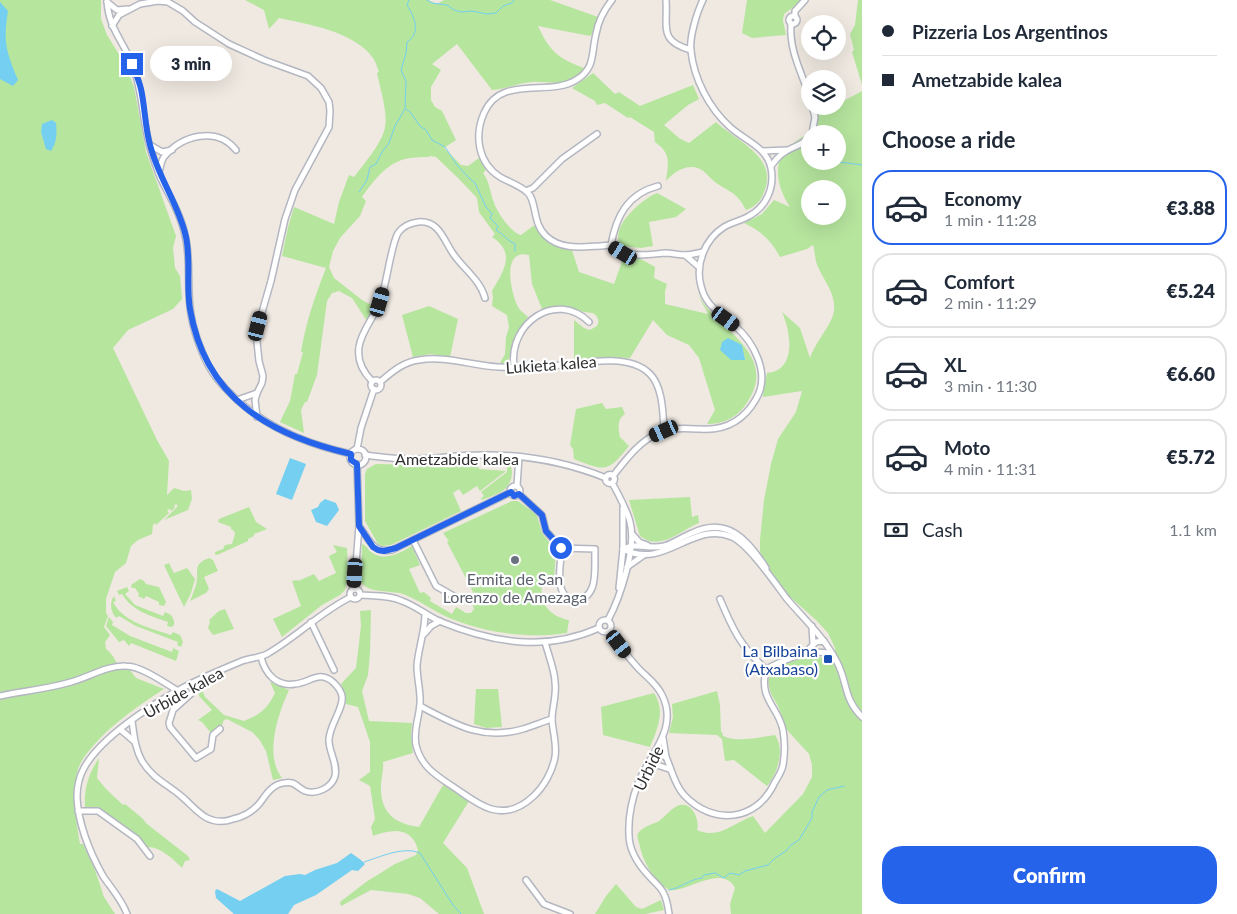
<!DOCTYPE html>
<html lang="en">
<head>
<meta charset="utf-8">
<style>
  :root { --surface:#fff; --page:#f2f2f3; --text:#1f2937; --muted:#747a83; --line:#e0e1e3; --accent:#2563eb }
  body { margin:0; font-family:Lato,sans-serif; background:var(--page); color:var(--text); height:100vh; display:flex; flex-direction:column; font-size:19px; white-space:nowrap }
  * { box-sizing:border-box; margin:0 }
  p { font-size:16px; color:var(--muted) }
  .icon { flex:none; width:28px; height:28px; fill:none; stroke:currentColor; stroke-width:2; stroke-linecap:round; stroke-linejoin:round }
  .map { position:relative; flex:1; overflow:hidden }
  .drawer { display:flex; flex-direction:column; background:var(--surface); width:375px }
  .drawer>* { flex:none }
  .top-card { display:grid; align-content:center; height:110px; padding:0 20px; background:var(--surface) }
  .tools { position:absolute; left:801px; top:15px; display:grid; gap:10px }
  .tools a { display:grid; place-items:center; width:45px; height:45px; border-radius:50%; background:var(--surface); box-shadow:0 5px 20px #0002; font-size:25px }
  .end { position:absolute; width:22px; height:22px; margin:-11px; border:6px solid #2563eb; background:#fff; box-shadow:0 0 0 2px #fff }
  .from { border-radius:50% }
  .bubble { position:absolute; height:35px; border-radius:18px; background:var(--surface); box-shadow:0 5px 20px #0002; font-size:16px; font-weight:800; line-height:35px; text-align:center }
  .car { position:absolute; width:15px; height:30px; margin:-15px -8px; border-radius:6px; box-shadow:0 0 4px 1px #0007; background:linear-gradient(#222 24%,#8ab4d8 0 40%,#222 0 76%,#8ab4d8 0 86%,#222 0) }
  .top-card b { display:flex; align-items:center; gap:18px; height:48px; font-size:19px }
  .top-card b+b { border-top:1px solid var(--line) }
  .top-card i { width:12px; height:12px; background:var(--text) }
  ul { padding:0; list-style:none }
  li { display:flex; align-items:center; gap:15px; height:75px; margin:0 10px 8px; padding:0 10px; border:2px solid var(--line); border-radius:20px }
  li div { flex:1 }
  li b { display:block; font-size:19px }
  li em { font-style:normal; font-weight:800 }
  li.selected { border-color:var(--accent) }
  li>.icon { width:45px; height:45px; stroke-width:1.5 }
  h2 { padding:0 20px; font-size:22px; line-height:60px }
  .pay { display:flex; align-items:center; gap:12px; height:55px; padding:0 20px; font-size:19px }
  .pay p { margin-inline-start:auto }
  .button { display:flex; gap:10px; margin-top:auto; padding:10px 20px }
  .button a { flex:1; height:58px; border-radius:20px; background:var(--accent); color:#fff; font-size:20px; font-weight:800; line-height:58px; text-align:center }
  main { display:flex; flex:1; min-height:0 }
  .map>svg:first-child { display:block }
</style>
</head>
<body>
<main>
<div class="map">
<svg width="862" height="914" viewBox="0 0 862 914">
  <rect width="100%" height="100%" fill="#efe9e1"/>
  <!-- green -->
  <g fill="#b6e59e" fill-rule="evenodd">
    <path d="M0,0H101V19L107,35L125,64L134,87L146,152L176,236L173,248L175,268L180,276L182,299L173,309L128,330L113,348L157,440L169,461L167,495L174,488L184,491L191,490L192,499L188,510L164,520L178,506L176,504L174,506L175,508L171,511L170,509L167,510L169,513L156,525L155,523L153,525L152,534L138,540L131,546L126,563L115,572L106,599V613L108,616L104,627L110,635L105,642L106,649C111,652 117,662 119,669L130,670L136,678L164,689C138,706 114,722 93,746C87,753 81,760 78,769C71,792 76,821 80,844H83L95,870L104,897L115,914H0Z"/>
    <path d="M245,0H428L437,4L444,0H550L598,17L592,34L590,36L538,26C550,52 558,58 584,68C579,74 575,78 568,81C557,85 544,81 532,82C518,83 506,89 492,90L457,44L432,64L441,70L431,87V100L435,107L442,111L456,140L444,148L461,165L468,166L479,158L486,170L483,173C490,182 490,193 494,203C497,212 512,234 521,235L533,226H535L552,244L572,250L579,272L614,284L624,256L639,258L655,267L654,278L667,284L665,291V304L708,314L697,293C715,329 779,352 748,401C739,417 724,424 707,424L715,410L699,358L689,345L667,335L653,320L630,358L605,357L574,360V320L584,328L590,330L597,326C600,321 598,316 593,313L584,312L565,306L553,307L542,309L532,284L529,255C501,248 511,292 517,305C519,310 524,313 528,317L515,335L509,359L504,363H500L505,354L506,337L509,327L507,315L492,306L493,297L492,291C503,272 517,253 492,237L495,234L479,212L477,198L459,179L436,157L430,156L429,157C423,157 416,157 410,158C388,161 374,180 362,197L366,201L360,216L340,238L333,251L329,267L334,278L362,300L375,307L367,321L352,298L339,291L332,293L327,301L317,375L307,402H305L301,410L304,433L280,422L290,401L295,374H297L303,352H301C306,322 315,296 326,268L282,256L288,227L294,207L334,224L339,202L349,175L354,177C363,165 383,142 385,127C388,113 380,88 377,73L379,72C377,67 376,62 373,58C355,32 308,24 279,18L269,29L264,10Z"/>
    <polygon points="747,0 803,0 784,14 783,20 786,35 752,38 742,33"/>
    <polygon points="858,0 862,0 862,85 852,52 854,50 850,34 855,25"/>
    <path d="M593,73L615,94L619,92L640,106L693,85L699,99L688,105L664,125L679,138L689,143L716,122C736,141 779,157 764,192C761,201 755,207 746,210C736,191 730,193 715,182C710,178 706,172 700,169C687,163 674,172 666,181C668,163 672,154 655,142L654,132L630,117L628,118L605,103L597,105L595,101L572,88Z"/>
    <path d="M862,91V914H731L730,904L735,888C722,863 687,893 669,890C653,880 643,862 639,843C638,839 636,835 639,832C643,827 653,824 659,821C666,816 672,807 680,805C693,802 700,821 697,830C719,840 733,823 753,816L765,833L803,794L812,777V765L809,754L787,730L778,706L770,692L768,680C774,664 795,657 811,657C820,657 828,659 835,654V648L828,633L816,620L789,596L767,568L760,552V540L764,500L771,464L778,439L796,412L802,391L763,397V395L767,373C797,371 791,332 782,312L800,328L810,358C815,343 826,332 832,318C840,299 825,283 818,267C815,261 815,252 813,245L807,249L780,257C772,241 760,230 744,223L762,214L774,200L790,207C779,191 772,167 785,151C792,143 803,137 811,131L813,115L829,107L838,106V104ZM810,134H838V161H810ZM810,189H838V216H810Z"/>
    <path d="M657,193L686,209L676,217L649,222L653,246L641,248L622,246C607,229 642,199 657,193Z"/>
    <polygon points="429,306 458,319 450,357 430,354 413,357 402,315"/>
    <path d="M602,403L606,409L622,407L625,414C617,419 618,428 620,437L629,446C608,472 606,472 574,459L573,449L570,445L576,409Z"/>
    <polygon points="461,461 476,461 479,469 506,471 480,491 477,486 463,495 459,489 453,493 461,511 391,545 382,546 378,544 365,521 365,474 367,469 376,464 419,465"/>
    <path d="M509,463C515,471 511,483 505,489C501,493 487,498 482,500L481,498L484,496L481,492L507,472V468Z"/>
    <path d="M690,497L692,517L698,515L699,523C681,530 660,552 640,536L629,500Z"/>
    <path d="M512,501H518L536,514L538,519L542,533L556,551L554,579H544C536,600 548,616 569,620L567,633C528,639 484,633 447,617C432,610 419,600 403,594C390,590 369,594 361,582L362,544C368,546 367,549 371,552C384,562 400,553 412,546L420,565L409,569L420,593L424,592L431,598L430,601L452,614L456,607L466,613H471L474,609L472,603L474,597L473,592L447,542L449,541L443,533Z"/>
    <polygon points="249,507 256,522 267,529 254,534 254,536 248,539 248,541 217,555 215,554 215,552 223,549 225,545 232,544 235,534 234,531 231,529 231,527 218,522 219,519"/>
    <polygon points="333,545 347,548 348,577 345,590 340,595 322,605 282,637 273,619 301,606 292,581 297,580 298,581 314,574 319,581 336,573 329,556 337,552"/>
    <path d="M209,558L213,560L218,571L204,577L209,589L206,593L190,601C192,596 194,591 196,585C200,571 191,565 209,558Z"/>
    <polygon points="169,563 174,573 187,568 195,579 191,593 184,607 164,565"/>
    <polygon points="140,579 144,581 146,584 159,587 166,602 164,606 159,605 159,602 146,596 144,599 138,596 139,594 135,588 132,588 131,585"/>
    <path d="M127,587L129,591L125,594L135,605L163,616L165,612L171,615C174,620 176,623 172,627L167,626L168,622C151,616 132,611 122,594L119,595L117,591Z"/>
    <path d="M114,596L116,601L113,602C124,623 151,628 171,635L173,632L180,635L183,642L181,647L177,645L178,642L136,626L119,616L116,618C111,612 109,603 114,596Z"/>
    <polygon points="225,609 234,629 213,635 208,628 210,622 209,620 219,611"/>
    <path d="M371,610L370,652L368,675L362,691L369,721L412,723L411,735L413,753L383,762C384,770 381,778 381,786C380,812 394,824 419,827L443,785L469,801L443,843L467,868L484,914H439L420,898L408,894L371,890L341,906L340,902L366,882L395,864L416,855L418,850C412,826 391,829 373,836L371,827L375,819L370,786L359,780L370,772V742L358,707L346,704L345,694L341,684L356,668L361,626L360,611Z"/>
    <polygon points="109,617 113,622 112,625 130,636 172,652 173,648 179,651 176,661 131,643 129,646 124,640 119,642 106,626"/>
    <path d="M270,682L289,690C278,714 264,755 282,778L273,780L266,751L259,739L252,732L227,719L224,720L222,725L211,733L202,722L198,720L212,710L199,696V692L202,690L205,697L224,715L244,721C261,714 267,709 275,693Z"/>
    <polygon points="476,689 498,689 502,727 486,728 474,724"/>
    <path d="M717,691L720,705L721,732H722L723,736C737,743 760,737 775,735C785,749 778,773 767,786L734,760L725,761L722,739L717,735L669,733L673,717L672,704Z"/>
    <path d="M654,693C666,711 657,730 650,747L603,735L601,707Z"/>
    <path d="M99,758L97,778L106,789L123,805L125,804L142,818L147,824L188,856L190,860L185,861L182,868C174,860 162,848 149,847L148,850C133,831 110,810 85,808C84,788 88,775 99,758Z"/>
    <polygon points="616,884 636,907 642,909 661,900 664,910 645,914 595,914 606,896"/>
  </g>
  <!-- water -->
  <g fill="#75cff0">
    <path d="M0,2L8,11C3,42 6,51 18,80L13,86L0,79Z"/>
    <path d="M52,120L56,123C57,133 57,142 51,151L46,149L41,132L42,124Z"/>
    <polygon points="728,338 742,345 745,360 731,360 720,350 722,342"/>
    <polygon points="290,458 306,464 292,500 276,494"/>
    <polygon points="325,499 336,503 339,510 327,526 316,522 311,510 318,507 320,503"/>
    <polygon points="351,853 361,860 365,864 358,871 352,870 316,895 294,905 288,914 234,914 216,898 215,891 217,889 240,901 285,876 300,874 305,875 315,870 337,863"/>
  </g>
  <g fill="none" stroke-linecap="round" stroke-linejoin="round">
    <!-- stream -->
    <g stroke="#75cff0" stroke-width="1">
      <polyline points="427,0 432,3 447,5 454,10 461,12 472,11 487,14 496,13 503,6 512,3 514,0"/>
      <path d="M406,109L410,112L420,126L426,130L432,140L445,147L457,165L469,178L475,183L486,207L492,214L490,218L498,226L496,230C504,234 507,241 515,244V251"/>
      <polyline points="840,162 862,165"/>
      <path d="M359,192L367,180L370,167L376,164L382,152L389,143L395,126L405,109L406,81L401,70L406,53L407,42C421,33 415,18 407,5L409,0"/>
      <path d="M364,862C380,857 403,846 420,853L453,905L461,914"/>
      <path d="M669,890C681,888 690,879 702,878L704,875L715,873L724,878L730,873L739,875L745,871L768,865L775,858L786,851L791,845L799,840L812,818V812L819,797L827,790L844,786"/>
    </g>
    <defs>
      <g id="minor">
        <path d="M107,0C108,28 124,42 133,66C143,92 142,120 150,147C153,158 157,169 161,179C170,197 181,215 185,235C191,259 187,283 190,307C192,329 204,363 218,380C253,422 298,442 351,454"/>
        <path d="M612,0C604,10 598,22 596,34C591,53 596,68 576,80C549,97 501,74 484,113C474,136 478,163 500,177C509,182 519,185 527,192C537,200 532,223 546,236C561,250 581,247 600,246C603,246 608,245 611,245C616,247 620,251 624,253C638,257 652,254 666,253C672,253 678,255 685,255C691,255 697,253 703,252"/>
        <path d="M666,0C668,27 658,41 691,50"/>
        <polyline points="107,2 117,10 128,9"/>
        <circle cx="793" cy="20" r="4"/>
        <polyline points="795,16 795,11 805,0"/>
        <path d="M791,24C789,51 802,73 810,98"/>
        <polyline points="112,26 119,15 140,4 158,1 168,2 183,11 195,22 229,44 264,60 308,76 321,88 329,102 330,111 329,127 295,190 285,219 271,281 258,326 257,342 259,361 263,376 262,383 257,393 255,400 257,417"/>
        <polyline points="812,134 815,117 812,106"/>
        <polyline points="150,145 162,152 172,150"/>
        <polyline points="763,151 787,150"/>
        <path d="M771,166C775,161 779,155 785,152C794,146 803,145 810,137"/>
        <path d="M159,173C160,168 161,161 164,157C182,135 217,126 236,150"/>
        <polyline points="526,191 533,188 562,159 597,134"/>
        <path d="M611,245C616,217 627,194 658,186"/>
        <polyline points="685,255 699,267"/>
        <path d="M514,367C508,323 556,290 589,322"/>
        <circle cx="376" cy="385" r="5"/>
        <path d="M372,381C363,372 357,360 359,347C361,331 376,315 381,299C387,282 391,245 398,233C403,226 410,223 418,222C438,220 443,238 452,252C462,268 480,279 485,298"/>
        <path d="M380,382C392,372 403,362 419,360C445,355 473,366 499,367C512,368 527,368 541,367C571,366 625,350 649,373C663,386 663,413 664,431"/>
        <polyline points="237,400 257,393"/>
        <polyline points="357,449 361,428 374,389"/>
        <circle cx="358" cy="457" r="8"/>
        <path d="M365,455C380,457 396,459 411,459C434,459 457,455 479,455C523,454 566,462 606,478"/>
        <circle cx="610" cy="479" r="4.5"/>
        <path d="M613,476C627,458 641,439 663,431C675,427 688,429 700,429C725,431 744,420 756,399C771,374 754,342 734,325C720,312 706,307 701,286C695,264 705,239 724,227C732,222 741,221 749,216C766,207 775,188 771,168C767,147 744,140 730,127C709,108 694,79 691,51C689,38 697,12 703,0"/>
        <polyline points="517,486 519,457"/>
        <circle cx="515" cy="491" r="5"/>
        <path d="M519,494L542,515L546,531L561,548C562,566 552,592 573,601C600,599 594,570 595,549L561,548"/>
        <path d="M359,526C370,540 372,553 392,550L511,492"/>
        <polyline points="632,534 639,542 647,545"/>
        <polyline points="413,540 436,586 459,599 467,599"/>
        <path d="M623,549C665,571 692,520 732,537C749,545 775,583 787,599C805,620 824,637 837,662C848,683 843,698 862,717"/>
        <path d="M623,549C638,542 648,550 664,546C674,543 682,537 692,533C728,516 748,540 766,568"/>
        <polyline points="627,567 644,555"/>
        <polyline points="619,588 623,549 623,508"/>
        <circle cx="355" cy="594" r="5"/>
        <polyline points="354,589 359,526 357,464"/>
        <path d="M361,595C374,596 390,595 402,601C416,606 426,615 439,621C493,643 545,652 599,628"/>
        <path d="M720,599C732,628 742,649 766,669"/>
        <path d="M425,614C425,632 418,649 417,666C417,679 421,692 420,704C419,718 413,731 416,745C421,767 437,776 455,788C467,796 478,805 491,809C522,818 550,785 555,757C557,744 553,733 552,720C552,707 557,695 555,682C555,671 548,654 545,642"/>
        <circle cx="605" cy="626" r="6"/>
        <path d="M608,620C620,598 637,547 630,522C628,513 617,491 612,483"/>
        <polyline points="311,622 334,670"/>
        <polyline points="812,626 813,644"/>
        <path d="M609,631C619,644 628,658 640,670C648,678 657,684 662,695C679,728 650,754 638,783C632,799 628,817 629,835C629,850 638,864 648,875C653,881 659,885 663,892C667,899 668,906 669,914"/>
        <polyline points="424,634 431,626 440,621"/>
        <polyline points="805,653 816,642 824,641"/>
        <polyline points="191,684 193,692 173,710 169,723 170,727 196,758 211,749 213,735 220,729"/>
        <path d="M0,696C24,691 47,689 71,682C89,677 108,665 126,666C141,666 165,683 178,691"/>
        <path d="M420,706C454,724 482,741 523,729C533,726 542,722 552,719"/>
        <path d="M132,721C134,735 135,749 142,761C153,779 167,784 181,796C190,803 197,813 207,818C215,822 225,822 233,819C243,817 252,812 259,804C265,797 268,789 277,785C280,783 288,782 292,783C296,784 300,789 305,791C316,795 332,788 335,776C338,763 328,751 329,739C330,724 344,708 342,696C341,691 337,686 334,683C319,669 310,683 295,684C277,687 265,674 261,657"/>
        <polyline points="121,730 135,742"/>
        <polyline points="663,738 666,757"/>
        <path d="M655,755H660L666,757C672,770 674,784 684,795C713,826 757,822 775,782C778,777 782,771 783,765C785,753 785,742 783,730C777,704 759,701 766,669C786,659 810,648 832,654"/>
        <polyline points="647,766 657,765 669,769"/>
        <polyline points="78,811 98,811 137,839 150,856"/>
        <polyline points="526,880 544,904 570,914"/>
        <path d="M127,914C122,900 111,888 103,876C90,853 78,823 77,797C77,787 79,777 84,768C103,733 170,692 207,676C218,671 230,666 242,661C250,658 259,658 267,654C297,637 320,612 351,597"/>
      </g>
    </defs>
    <!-- minor casing -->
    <use href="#minor" stroke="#b4b7c1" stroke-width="8"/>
    <!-- minor -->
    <use href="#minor" stroke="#fff" stroke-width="5"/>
  </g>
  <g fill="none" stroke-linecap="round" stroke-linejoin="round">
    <!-- route -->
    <path stroke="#2563eb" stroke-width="6" d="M132,64C135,72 139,80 141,89C145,107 145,127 150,145C158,177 179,205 186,237C191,261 186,285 190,309C205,398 269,435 351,454V460L357,464L359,526L373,547L378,550L384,551L396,548L511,492L514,496L519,494L542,515L546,531L561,548"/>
  </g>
  <!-- markers -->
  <circle fill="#6b7280" stroke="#fff" stroke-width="2" cx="515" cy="560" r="5"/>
  <rect fill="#1a4fb4" stroke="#fff" stroke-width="2" x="823" y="654" width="10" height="10" rx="2.5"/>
  <g text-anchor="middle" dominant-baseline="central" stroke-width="4.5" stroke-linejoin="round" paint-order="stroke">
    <!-- street labels -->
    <g font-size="16" fill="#2e2e2e" stroke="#fff">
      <text transform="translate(551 364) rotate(-4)">Lukieta kalea</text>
      <text x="457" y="458">Ametzabide kalea</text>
      <text transform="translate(183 692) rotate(-29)">Urbide kalea</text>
      <text transform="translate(648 768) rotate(-64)">Urbide</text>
    </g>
    <!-- worship labels -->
    <g font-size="16" fill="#5b616d" stroke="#fff">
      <text x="515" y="578">Ermita de San<tspan x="515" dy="18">Lorenzo de Amezaga</tspan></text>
    </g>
    <!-- transit labels -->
    <g font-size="16" fill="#164399" stroke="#fff" text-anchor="end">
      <text x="818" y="650">La Bilbaina<tspan x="818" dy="18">(Atxabaso)</tspan></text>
    </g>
  </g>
</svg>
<div class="tools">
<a><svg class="icon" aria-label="locate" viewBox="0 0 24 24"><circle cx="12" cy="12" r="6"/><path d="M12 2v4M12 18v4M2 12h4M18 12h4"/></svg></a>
<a><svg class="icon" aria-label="layers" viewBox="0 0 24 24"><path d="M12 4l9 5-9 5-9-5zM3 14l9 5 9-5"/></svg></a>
<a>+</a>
<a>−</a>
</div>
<i class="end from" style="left:561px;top:548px"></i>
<i class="end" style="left:132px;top:64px"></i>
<div class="bubble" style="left:150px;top:46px;width:82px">3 min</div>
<i class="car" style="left:623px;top:253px;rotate:301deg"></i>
<i class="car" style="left:380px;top:302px;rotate:16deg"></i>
<i class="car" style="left:726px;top:319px;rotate:126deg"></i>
<i class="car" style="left:258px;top:326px;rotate:14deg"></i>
<i class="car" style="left:664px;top:431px;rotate:246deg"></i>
<i class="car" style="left:355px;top:573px;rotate:184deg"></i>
<i class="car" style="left:619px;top:644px;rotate:143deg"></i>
</div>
<section class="drawer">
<div class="top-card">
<b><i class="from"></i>Pizzeria Los Argentinos</b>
<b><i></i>Ametzabide kalea</b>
</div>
<h2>Choose a ride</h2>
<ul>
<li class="selected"><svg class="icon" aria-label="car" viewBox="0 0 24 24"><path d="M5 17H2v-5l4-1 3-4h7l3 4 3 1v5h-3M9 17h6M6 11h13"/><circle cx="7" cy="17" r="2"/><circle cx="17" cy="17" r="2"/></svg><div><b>Economy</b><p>1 min · 11:28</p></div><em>€3.88</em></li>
<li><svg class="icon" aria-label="car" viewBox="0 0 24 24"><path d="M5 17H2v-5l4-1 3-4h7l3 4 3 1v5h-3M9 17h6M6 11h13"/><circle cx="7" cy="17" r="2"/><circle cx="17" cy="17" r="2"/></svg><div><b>Comfort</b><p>2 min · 11:29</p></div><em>€5.24</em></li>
<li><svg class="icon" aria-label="car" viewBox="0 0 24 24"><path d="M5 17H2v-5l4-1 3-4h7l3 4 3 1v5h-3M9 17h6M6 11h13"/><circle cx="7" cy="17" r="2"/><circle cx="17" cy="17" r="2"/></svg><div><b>XL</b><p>3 min · 11:30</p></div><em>€6.60</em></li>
<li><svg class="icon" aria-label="car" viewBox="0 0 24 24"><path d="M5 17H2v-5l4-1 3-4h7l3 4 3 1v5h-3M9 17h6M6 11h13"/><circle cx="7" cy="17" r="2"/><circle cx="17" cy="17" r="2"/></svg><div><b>Moto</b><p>4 min · 11:31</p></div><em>€5.72</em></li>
</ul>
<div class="pay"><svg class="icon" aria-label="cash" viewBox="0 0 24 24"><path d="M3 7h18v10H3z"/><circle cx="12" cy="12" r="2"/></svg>Cash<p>1.1 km</p></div>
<div class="button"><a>Confirm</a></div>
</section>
</main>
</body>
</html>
